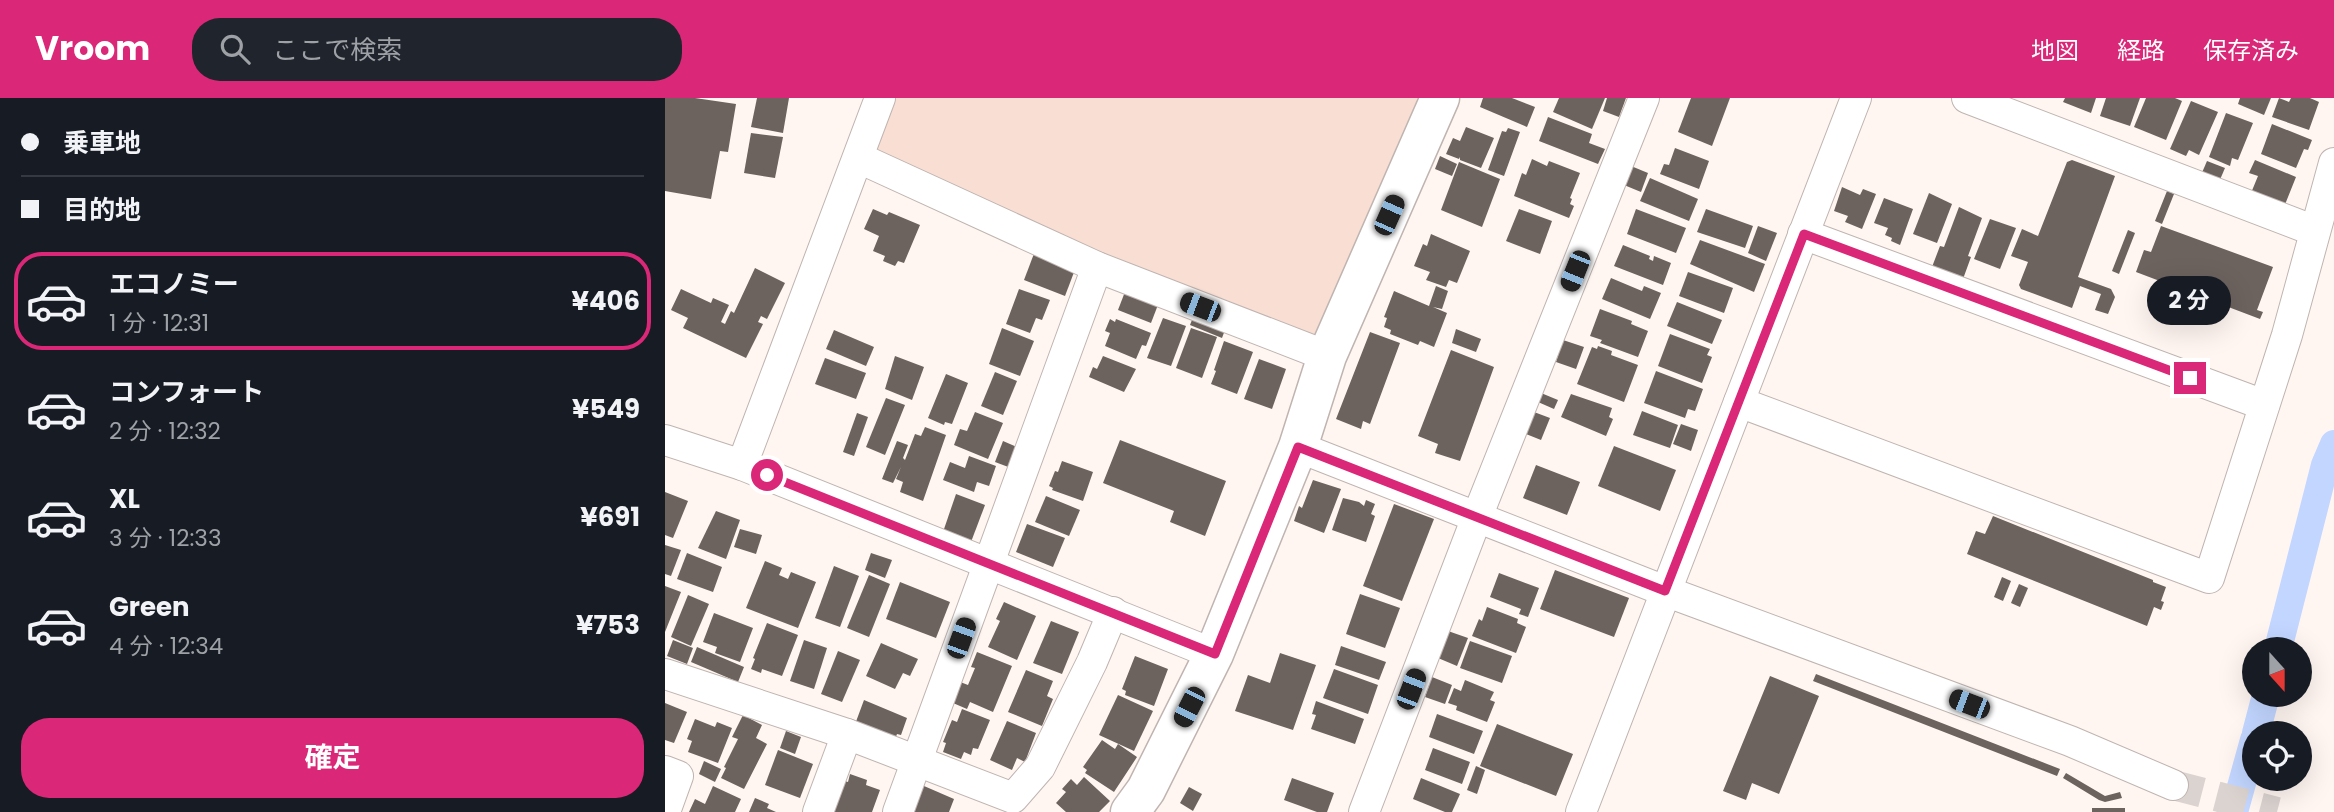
<!DOCTYPE html>
<html lang="ja">
<head>
<meta charset="utf-8">
<style>
  :root { --surface:#171b24; --page:#20242c; --text:#f1f3f6; --muted:#9ea1a6; --line:#363941; --accent:#db2777 }
  body { margin:0; font-family:Poppins,"Noto Sans JP",sans-serif; background:var(--page); color:var(--text); height:100vh; display:flex; flex-direction:column; font-size:26px; white-space:nowrap }
  * { box-sizing:border-box; margin:0 }
  p { font-size:23px; color:var(--muted) }
  .icon { flex:none; width:38px; height:38px; fill:none; stroke:currentColor; stroke-width:2; stroke-linecap:round; stroke-linejoin:round }
  .map { position:relative; flex:1; overflow:hidden }
  .sheet { display:flex; flex-direction:column; background:var(--surface); width:665px }
  .sheet>* { flex:none }
  .guide { display:grid; align-content:center; height:154px; padding:0 21px; background:var(--surface) }
  .needle { width:46px; rotate:159deg }
  .tools { position:absolute; left:1577px; top:539px; display:grid; gap:14px }
  .tools a { display:grid; place-items:center; width:70px; height:70px; border-radius:50%; background:var(--surface); box-shadow:0 7px 28px #0002; font-size:35px }
  .end { position:absolute; width:32px; height:32px; margin:-16px; border:9px solid #db2777; background:#fff; box-shadow:0 0 0 4px #fff }
  .from { border-radius:50% }
  .bubble { position:absolute; height:49px; border-radius:24px; background:var(--surface); box-shadow:0 7px 28px #0002; font-size:23px; font-weight:700; line-height:49px; text-align:center }
  .car { position:absolute; width:21px; height:42px; margin:-21px -10px; border-radius:9px; box-shadow:0 0 5px 2px #0007; background:linear-gradient(#222 24%,#8ab4d8 0 40%,#222 0 76%,#8ab4d8 0 86%,#222 0) }
  .guide b { display:flex; align-items:center; gap:24px; height:66px; font-size:26px }
  .guide b+b { border-top:2px solid var(--line) }
  .guide i { width:18px; height:18px; background:var(--text) }
  ul { padding:0; list-style:none }
  li { display:flex; align-items:center; gap:21px; height:98px; margin:0 14px 10px; padding:0 7px; border:4px solid transparent; border-radius:28px }
  li div { flex:1 }
  li b { display:block; font-size:26px }
  li em { font-style:normal; font-weight:700 }
  li.selected { border-color:var(--accent) }
  li>.icon { width:63px; height:63px; stroke-width:1.5 }
  .primary-button { display:flex; gap:14px; margin-top:auto; padding:14px 21px }
  .primary-button a { flex:1; height:80px; border-radius:28px; background:var(--accent); color:#fff; font-size:28px; font-weight:700; line-height:80px; text-align:center }
  header { display:flex; align-items:center; gap:42px; box-sizing:border-box; height:98px; padding:0 35px; background:var(--accent); color:#fff }
  header strong { font-size:33px }
  nav { display:flex; gap:38px; margin-inline-start:auto; font-size:24px }
  .search { width:490px; height:63px; background:var(--page); display:flex; align-items:center; gap:18px; box-sizing:border-box; padding:0 24px; border-radius:28px; color:var(--muted); font-size:26px }
  main { display:flex; flex:1; min-height:0 }
  .map>svg:first-child { display:block }
</style>
</head>
<body>
<header>
<strong>Vroom</strong>
<div class="search"><svg class="icon" aria-label="search" viewBox="0 0 24 24"><circle cx="10" cy="10" r="6"/><path d="M15 15l6 6"/></svg>ここで検索</div>
<nav><a>地図</a><a>経路</a><a>保存済み</a></nav>
</header>
<main>
<section class="sheet">
<div class="guide">
<b><i class="from"></i>乗車地</b>
<b><i></i>目的地</b>
</div>
<ul>
<li class="selected"><svg class="icon" aria-label="car" viewBox="0 0 24 24"><path d="M5 17H2v-5l4-1 3-4h7l3 4 3 1v5h-3M9 17h6M6 11h13"/><circle cx="7" cy="17" r="2"/><circle cx="17" cy="17" r="2"/></svg><div><b>エコノミー</b><p>1 分 · 12:31</p></div><em>¥406</em></li>
<li><svg class="icon" aria-label="car" viewBox="0 0 24 24"><path d="M5 17H2v-5l4-1 3-4h7l3 4 3 1v5h-3M9 17h6M6 11h13"/><circle cx="7" cy="17" r="2"/><circle cx="17" cy="17" r="2"/></svg><div><b>コンフォート</b><p>2 分 · 12:32</p></div><em>¥549</em></li>
<li><svg class="icon" aria-label="car" viewBox="0 0 24 24"><path d="M5 17H2v-5l4-1 3-4h7l3 4 3 1v5h-3M9 17h6M6 11h13"/><circle cx="7" cy="17" r="2"/><circle cx="17" cy="17" r="2"/></svg><div><b>XL</b><p>3 分 · 12:33</p></div><em>¥691</em></li>
<li><svg class="icon" aria-label="car" viewBox="0 0 24 24"><path d="M5 17H2v-5l4-1 3-4h7l3 4 3 1v5h-3M9 17h6M6 11h13"/><circle cx="7" cy="17" r="2"/><circle cx="17" cy="17" r="2"/></svg><div><b>Green</b><p>4 分 · 12:34</p></div><em>¥753</em></li>
</ul>
<div class="primary-button"><a>確定</a></div>
</section>
<div class="map">
<svg width="1669" height="714" viewBox="0 0 1669 714">
  <rect width="100%" height="100%" fill="#fff6f2"/>
  <!-- green -->
  <polygon fill="#f9ded3" points="217,0 775,0 662,258 194,60"/>
  <g fill="none" stroke-linecap="round" stroke-linejoin="round">
    <!-- canal -->
    <g stroke="#c2d6ff" stroke-width="28">
      <polyline points="1613,551 1660,367 1669,346"/>
      <polyline points="1591,635 1601,597"/>
      <polyline points="1569,714 1589,642"/>
    </g>
  </g>
  <!-- building -->
  <g fill="#6c625e">
    <polygon points="0,0 30,0 71,6 63,54 55,53 46,101 0,93"/>
    <polygon points="92,0 124,0 118,35 86,29"/>
    <polygon points="818,0 847,0 870,9 862,29 815,9"/>
    <polygon points="894,0 940,0 927,31 888,14"/>
    <polygon points="942,0 961,0 954,19 938,13"/>
    <polygon points="1026,0 1065,0 1047,48 1013,34"/>
    <polygon points="1400,0 1431,0 1426,15 1398,4"/>
    <polygon points="1441,0 1475,0 1465,28 1435,18"/>
    <polygon points="1481,0 1510,0 1517,3 1501,42 1469,29"/>
    <polygon points="1575,0 1606,0 1599,17 1573,6"/>
    <polygon points="1614,0 1624,4 1626,0 1645,0 1654,4 1644,32 1607,19"/>
    <polygon points="1526,3 1553,14 1534,57 1524,52 1521,58 1505,51"/>
    <polygon points="1561,15 1588,25 1573,62 1567,60 1565,68 1544,59"/>
    <polygon points="883,19 927,36 924,45 940,51 933,66 874,43"/>
    <polygon points="1607,26 1647,42 1643,52 1639,51 1631,70 1596,56"/>
    <polygon points="801,29 829,40 816,70 795,62 795,59 794,61 781,56 788,40 795,43"/>
    <polygon points="843,30 855,34 839,78 823,72 837,33 841,34"/>
    <polygon points="86,35 118,39 110,80 79,75"/>
    <polygon points="1010,50 1044,63 1034,91 995,76 999,66 1004,67"/>
    <polygon points="775,58 792,66 787,78 770,71"/>
    <polygon points="867,61 882,68 884,63 915,75 905,100 907,101 905,106 909,108 904,120 849,98 857,75 861,77"/>
    <polygon points="1407,62 1450,78 1413,179 1446,191 1450,199 1443,216 1430,212 1436,196 1415,188 1407,210 1356,191 1354,187 1363,164 1346,158 1357,131 1373,138 1402,64"/>
    <polygon points="1590,62 1631,79 1619,109 1586,95 1593,78 1584,75"/>
    <polygon points="1542,63 1560,70 1554,84 1536,77"/>
    <polygon points="794,64 835,81 817,129 776,112"/>
    <polygon points="966,68 983,75 976,94 959,87"/>
    <polygon points="985,80 1033,101 1024,123 975,103"/>
    <polygon points="1177,89 1195,97 1198,91 1211,96 1197,131 1180,124 1183,118 1169,113"/>
    <polygon points="1502,93 1509,96 1497,126 1490,123"/>
    <polygon points="1264,95 1287,106 1272,145 1248,136"/>
    <polygon points="1219,100 1248,111 1235,147 1226,143 1227,140 1220,137 1223,130 1209,125"/>
    <polygon points="1294,109 1317,120 1303,158 1306,159 1298,181 1267,169 1275,148 1279,149"/>
    <polygon points="208,111 222,117 224,114 255,127 239,165 233,163 230,168 218,163 220,158 208,153 214,138 199,131"/>
    <polygon points="854,111 887,123 875,156 841,143"/>
    <polygon points="971,111 1021,130 1011,155 962,136"/>
    <polygon points="1041,111 1088,128 1080,150 1032,134"/>
    <polygon points="1325,121 1351,130 1335,171 1309,161"/>
    <polygon points="1093,128 1112,135 1101,163 1083,155"/>
    <polygon points="1496,128 1608,169 1592,212 1598,214 1595,221 1471,174 1479,152 1486,154"/>
    <polygon points="1463,132 1470,135 1454,176 1447,173"/>
    <polygon points="766,136 805,153 792,185 784,182 781,189 761,182 765,174 749,168 758,146 762,148"/>
    <polygon points="1035,142 1100,166 1089,194 1025,166"/>
    <polygon points="958,147 985,158 984,161 988,163 989,158 1006,165 998,187 949,168"/>
    <polygon points="370,153 411,169 400,198 359,182"/>
    <polygon points="90,170 120,185 102,221 96,218 93,224 98,226 81,260 18,230 23,220 6,212 16,191 46,205 48,200 64,207 56,224 60,226 66,213 69,215"/>
    <polygon points="1023,174 1068,190 1059,215 1014,198"/>
    <polygon points="946,180 977,193 979,188 996,195 985,221 937,201"/>
    <polygon points="463,186 496,199 486,225 453,212"/>
    <polygon points="771,188 783,193 777,211 768,209 782,215 769,249 755,243 753,247 725,236 726,232 719,229 722,220 719,219 729,193 764,208"/>
    <polygon points="354,191 385,202 377,222 371,220 365,235 341,226"/>
    <polygon points="1012,204 1057,222 1047,246 1002,228"/>
    <polygon points="532,209 564,221 557,240 525,227"/>
    <polygon points="935,211 967,223 966,226 983,233 973,259 935,245 937,242 925,238"/>
    <polygon points="498,220 521,228 506,268 482,260"/>
    <polygon points="445,221 450,224 451,221 486,235 481,248 477,247 471,261 440,248 445,235 440,233"/>
    <polygon points="337,230 369,243 355,278 324,266"/>
    <polygon points="526,230 552,239 537,280 511,270"/>
    <polygon points="791,231 816,241 811,254 787,245"/>
    <polygon points="169,232 209,249 201,268 161,251"/>
    <polygon points="705,234 735,245 705,326 698,323 696,331 671,321"/>
    <polygon points="1005,236 1045,251 1042,257 1047,259 1037,285 993,268"/>
    <polygon points="898,242 919,249 911,271 891,264"/>
    <polygon points="559,243 588,254 572,296 546,286 551,273 549,272"/>
    <polygon points="933,248 947,253 946,257 973,267 959,304 912,286 927,249 932,251"/>
    <polygon points="786,252 829,269 795,363 770,355 773,346 753,338"/>
    <polygon points="230,258 259,269 247,302 220,291"/>
    <polygon points="438,258 471,271 459,294 424,279 428,269 432,271"/>
    <polygon points="160,260 201,275 191,301 150,286"/>
    <polygon points="594,261 621,271 607,311 579,301"/>
    <polygon points="991,273 1038,291 1030,313 1023,311 1020,320 979,305"/>
    <polygon points="330,274 352,283 338,317 316,308"/>
    <polygon points="281,276 303,285 287,326 280,324 279,327 263,320"/>
    <polygon points="876,295 893,302 889,311 873,304"/>
    <polygon points="906,296 947,310 944,319 948,321 941,338 896,319"/>
    <polygon points="221,300 240,307 220,357 201,349"/>
    <polygon points="977,313 1013,327 1005,350 968,337"/>
    <polygon points="310,314 338,325 323,361 289,347 295,331 302,333"/>
    <polygon points="869,314 885,320 876,342 861,336"/>
    <polygon points="192,315 203,319 189,358 178,354"/>
    <polygon points="1016,326 1033,332 1026,353 1008,346"/>
    <polygon points="260,329 281,337 258,403 235,394 238,384 231,381 236,369 228,385 217,381 232,343 243,347 238,360 240,362 250,336 256,338"/>
    <polygon points="455,342 561,383 540,438 505,424 509,413 438,385"/>
    <polygon points="338,343 354,350 346,370 330,364"/>
    <polygon points="949,348 1011,372 995,413 933,388"/>
    <polygon points="304,358 331,368 324,388 312,384 309,394 278,382 285,364 300,370"/>
    <polygon points="397,363 428,374 418,403 387,392 388,390 384,388 390,373 393,374"/>
    <polygon points="871,367 915,384 902,417 858,400"/>
    <polygon points="648,382 676,391 659,435 629,423 634,408 637,410"/>
    <polygon points="0,394 23,403 8,440 0,437"/>
    <polygon points="291,396 320,407 306,444 278,434"/>
    <polygon points="381,398 415,412 404,438 370,424"/>
    <polygon points="678,400 694,404 699,408 701,402 710,406 706,416 710,418 701,444 667,432"/>
    <polygon points="729,406 769,421 737,503 698,488"/>
    <polygon points="51,413 75,422 61,461 33,450"/>
    <polygon points="1328,418 1488,482 1488,484 1501,489 1496,503 1499,504 1496,512 1489,509 1482,528 1302,456 1311,433 1320,436"/>
    <polygon points="362,426 400,440 388,469 351,454"/>
    <polygon points="75,431 97,437 91,456 69,449"/>
    <polygon points="0,447 16,452 6,478 0,476"/>
    <polygon points="22,455 57,469 48,494 12,481"/>
    <polygon points="206,455 227,462 220,480 200,472"/>
    <polygon points="100,463 117,470 114,477 123,481 126,474 151,484 133,530 81,510"/>
    <polygon points="169,468 194,478 175,529 150,520"/>
    <polygon points="890,472 964,500 949,539 875,511"/>
    <polygon points="834,475 874,490 863,519 854,516 856,511 825,499"/>
    <polygon points="204,477 225,486 204,539 182,530"/>
    <polygon points="1337,479 1346,483 1338,503 1329,499"/>
    <polygon points="235,484 285,504 271,540 221,521"/>
    <polygon points="1354,486 1363,490 1355,509 1346,505"/>
    <polygon points="0,488 16,494 0,534"/>
    <polygon points="695,496 735,510 720,550 681,536"/>
    <polygon points="23,497 44,506 26,548 6,539"/>
    <polygon points="339,504 371,518 352,562 323,549 335,523 331,521"/>
    <polygon points="822,509 853,521 852,525 861,529 851,555 807,538 814,521 817,523"/>
    <polygon points="49,515 88,530 75,564 50,555 52,549 38,544"/>
    <polygon points="386,523 414,534 397,576 368,565"/>
    <polygon points="102,525 133,537 117,578 97,571 96,575 86,571 90,561 88,560"/>
    <polygon points="783,533 803,540 792,568 773,560"/>
    <polygon points="8,542 28,550 22,566 2,558"/>
    <polygon points="139,542 162,550 149,591 125,583"/>
    <polygon points="805,543 847,558 837,585 795,570"/>
    <polygon points="216,545 253,561 245,578 238,575 230,591 201,578"/>
    <polygon points="676,548 721,564 714,582 670,567"/>
    <polygon points="32,549 79,569 73,584 26,564"/>
    <polygon points="173,553 195,562 177,604 156,596"/>
    <polygon points="312,554 347,568 328,614 305,604 302,611 281,602 290,582 303,587 310,570 306,569"/>
    <polygon points="615,555 651,567 628,632 570,613 583,577 605,585"/>
    <polygon points="470,558 503,571 489,608 460,597 461,593 457,591"/>
    <polygon points="669,571 713,587 703,616 658,600"/>
    <polygon points="361,572 388,583 382,598 388,601 377,628 343,614"/>
    <polygon points="1151,576 1395,671 1392,678 1148,583"/>
    <polygon points="1105,578 1154,598 1114,696 1087,685 1081,702 1058,693"/>
    <polygon points="767,579 787,587 780,606 760,599"/>
    <polygon points="800,582 829,594 825,602 830,604 822,624 791,612 792,608 783,605 789,590 796,593"/>
    <polygon points="453,597 488,613 469,653 434,637"/>
    <polygon points="199,602 242,620 236,637 232,636 229,644 189,629"/>
    <polygon points="651,603 699,621 690,646 646,631 651,617 647,616"/>
    <polygon points="0,605 22,614 9,645 0,642"/>
    <polygon points="297,611 325,622 313,651 308,650 306,657 299,654 296,661 278,654 281,645 278,644 287,622 292,624"/>
    <polygon points="772,616 818,633 809,656 764,639"/>
    <polygon points="78,617 97,627 91,640 102,646 79,691 56,680 61,670 59,669 73,641 67,639"/>
    <polygon points="30,621 50,629 52,624 67,630 53,665 23,654 27,643 22,641"/>
    <polygon points="342,623 371,635 360,664 352,660 347,672 325,662"/>
    <polygon points="832,626 908,656 891,698 815,668"/>
    <polygon points="121,633 136,639 130,656 115,650"/>
    <polygon points="437,642 450,651 453,646 472,659 449,694 420,675 422,672 418,669"/>
    <polygon points="768,650 805,664 797,686 760,672"/>
    <polygon points="113,652 148,666 135,700 100,687"/>
    <polygon points="39,663 56,671 50,684 34,676"/>
    <polygon points="811,668 820,672 812,696 802,692"/>
    <polygon points="1401,675 1440,698 1455,694 1457,700 1440,704 1434,702 1398,680"/>
    <polygon points="185,676 202,682 201,687 215,692 207,714 170,714 164,712 177,682 183,684"/>
    <polygon points="419,679 445,703 434,714 401,714 391,705 401,694 397,691 406,681 412,687"/>
    <polygon points="627,680 669,695 662,714 652,714 619,702"/>
    <polygon points="756,680 795,696 787,714 780,714 748,701"/>
    <polygon points="48,688 76,701 70,714 24,714 30,701 40,706"/>
    <polygon points="259,688 289,701 284,714 248,714"/>
    <polygon points="524,689 537,696 528,713 515,705"/>
    <polygon points="90,700 104,706 102,710 111,714 84,714"/>
    <rect x="1427" y="710" width="33" height="4"/>
  </g>
  <g fill="none" stroke-linecap="round" stroke-linejoin="round">
    <!-- street-tunnel -->
    <polyline stroke="#dbd3d0" stroke-width="30" stroke-dasharray="30 15" stroke-linecap="butt" points="1508,687 1612,714"/>
    <defs>
      <g id="street">
        <polyline points="1302,0 1650,133"/>
        <polyline points="194,60 432,169 662,258"/>
        <polyline points="1138,136 1599,307"/>
        <polyline points="1074,304 1544,480 1622,237 1669,65"/>
        <polyline points="0,342 77,367 549,556"/>
        <polyline points="633,349 1000,493 1405,643 1508,687"/>
        <polyline points="77,367 215,0"/>
        <polyline points="0,576 182,636 348,700 375,669 427,564 448,514"/>
        <polyline points="0,673 13,678 0,714"/>
        <polyline points="153,714 182,636"/>
        <polyline points="233,714 432,169"/>
        <polyline points="699,714 812,419 979,0"/>
        <polyline points="916,714 1191,0"/>
      </g>
      <polyline id="secondary" points="465,714 481,692 549,556 633,349 662,258 775,0"/>
    </defs>
    <!-- street casing -->
    <use href="#street" stroke="#bfb4b0" stroke-width="32"/>
    <!-- secondary casing -->
    <use href="#secondary" stroke="#bfb4b0" stroke-width="41"/>
    <!-- street -->
    <use href="#street" stroke="#fff" stroke-width="30"/>
    <!-- secondary -->
    <use href="#secondary" stroke="#fff" stroke-width="38"/>
  </g>
  <g fill="none" stroke-linecap="round" stroke-linejoin="round">
    <!-- route -->
    <polyline stroke="#db2777" stroke-width="9" points="102,377 550,556 633,349 1000,493 1139,136 1525,280"/>
  </g>
</svg>
<div class="tools">
<a><svg class="needle" viewBox="-14 -14 28 28"><path d="M0-13l5 13h-10z" fill="#e53935"/><path d="M0 13l5-13h-10z" fill="#9ea1a6"/></svg></a>
<a><svg class="icon" aria-label="locate" viewBox="0 0 24 24"><circle cx="12" cy="12" r="6"/><path d="M12 2v4M12 18v4M2 12h4M18 12h4"/></svg></a>
</div>
<i class="end from" style="left:102px;top:377px"></i>
<i class="end" style="left:1525px;top:280px"></i>
<div class="bubble" style="left:1482px;top:178px;width:84px">2 分</div>
<i class="car" style="left:724px;top:117px;rotate:24deg"></i>
<i class="car" style="left:910px;top:173px;rotate:202deg"></i>
<i class="car" style="left:535px;top:209px;rotate:291deg"></i>
<i class="car" style="left:296px;top:540px;rotate:20deg"></i>
<i class="car" style="left:746px;top:591px;rotate:21deg"></i>
<i class="car" style="left:1304px;top:606px;rotate:291deg"></i>
<i class="car" style="left:524px;top:609px;rotate:207deg"></i>
</div>
</main>
</body>
</html>
